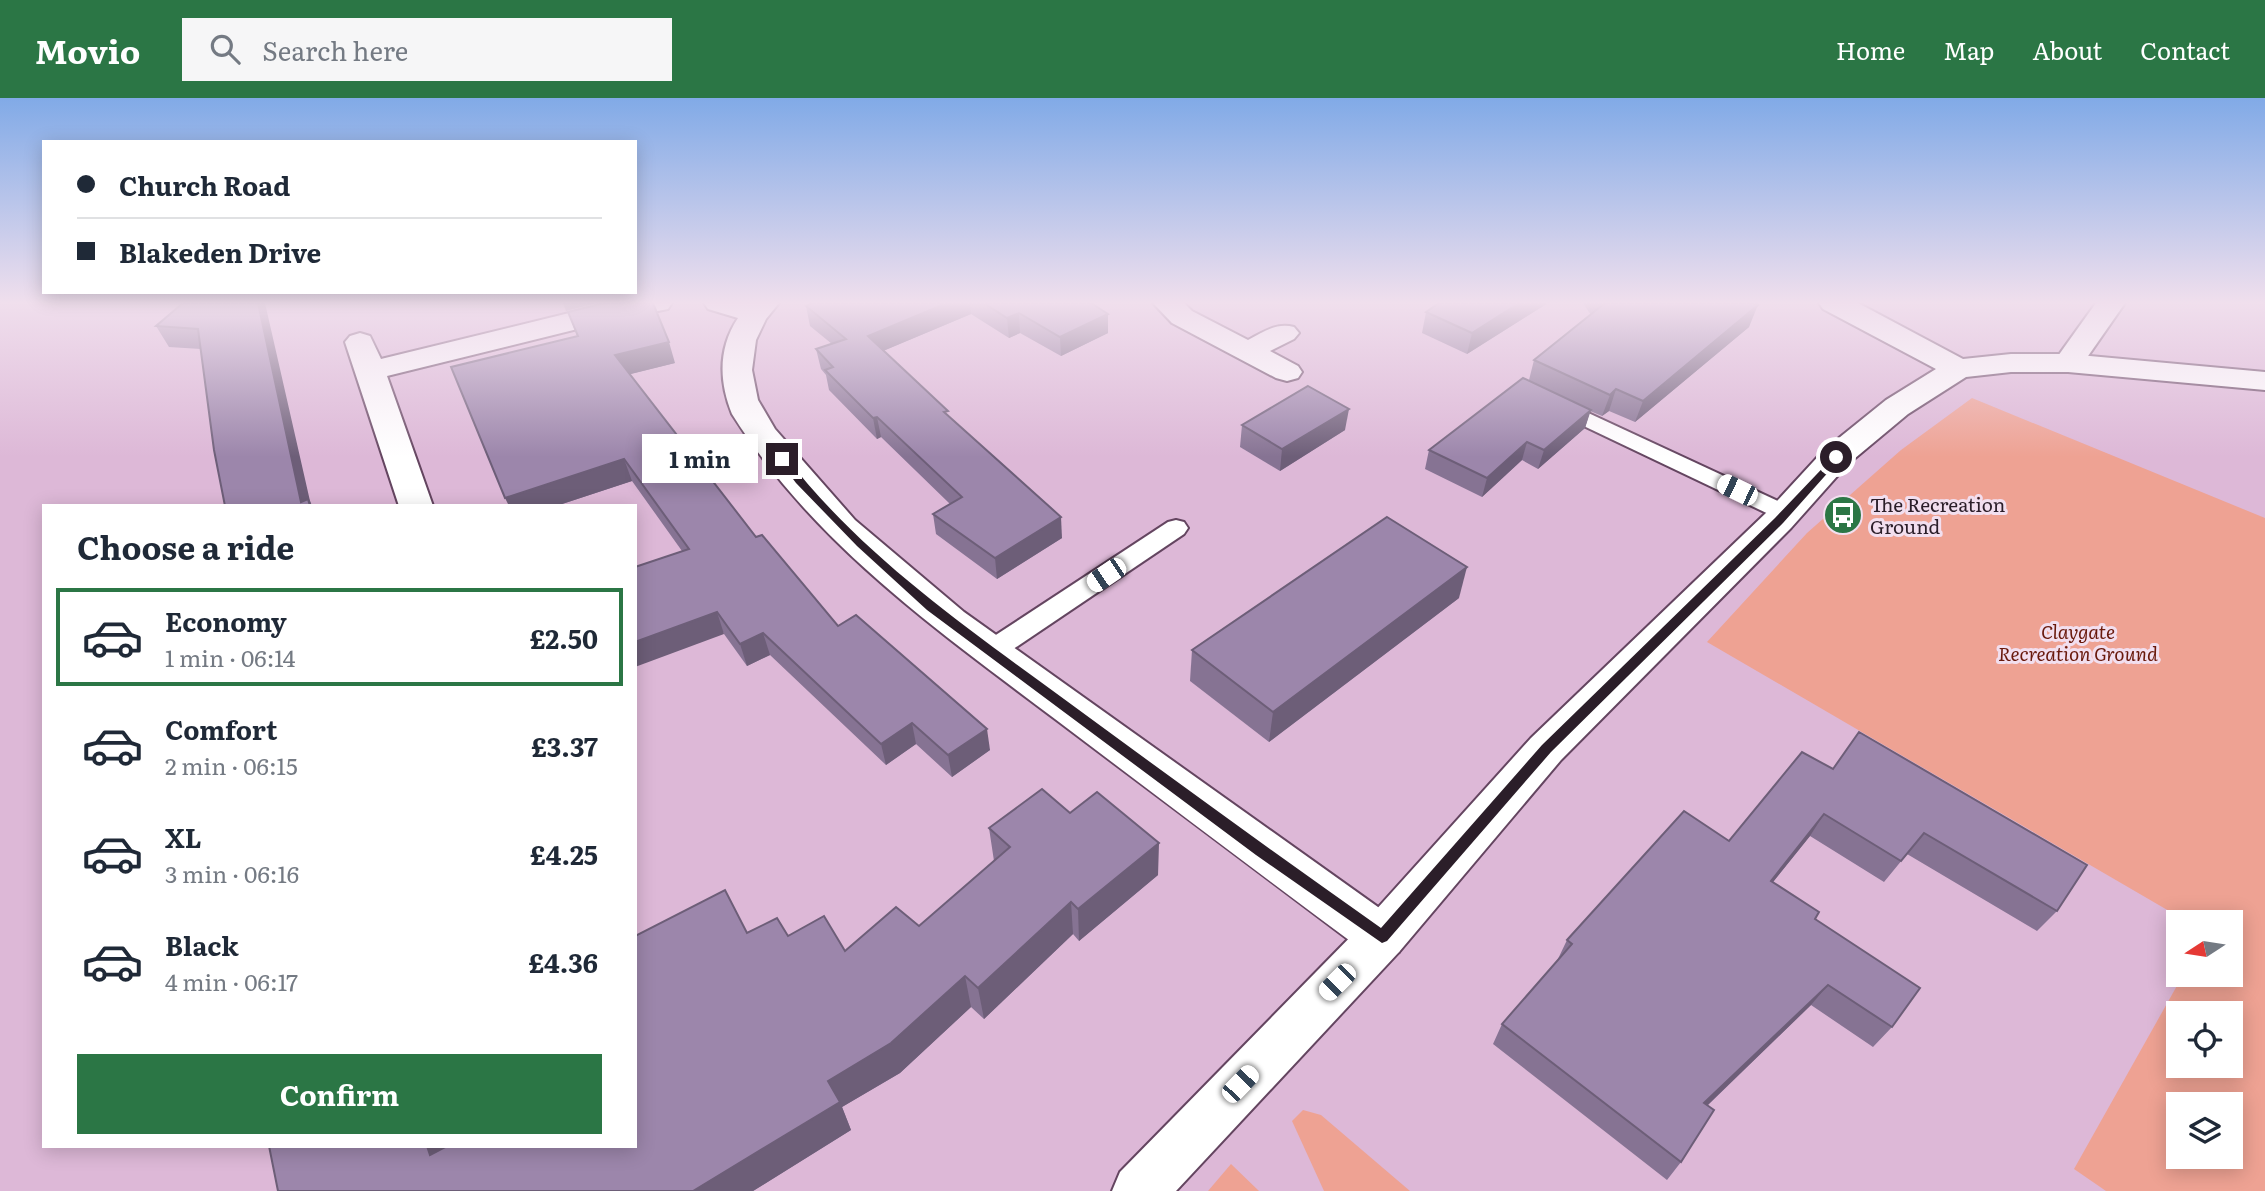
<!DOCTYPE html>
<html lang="en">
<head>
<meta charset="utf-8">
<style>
  :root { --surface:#fff; --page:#f6f6f7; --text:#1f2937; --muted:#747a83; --line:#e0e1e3; --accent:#2b7645 }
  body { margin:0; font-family:Literata,serif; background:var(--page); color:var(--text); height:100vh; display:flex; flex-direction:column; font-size:26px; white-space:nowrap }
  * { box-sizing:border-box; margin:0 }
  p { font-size:23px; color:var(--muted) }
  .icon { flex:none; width:38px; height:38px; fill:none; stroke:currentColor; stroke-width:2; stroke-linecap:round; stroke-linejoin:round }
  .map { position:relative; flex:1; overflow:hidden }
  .panel { position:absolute; left:42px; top:406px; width:595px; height:644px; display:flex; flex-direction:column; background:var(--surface); border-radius:0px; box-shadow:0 4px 18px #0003 }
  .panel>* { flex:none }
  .hud { position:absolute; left:42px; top:42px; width:595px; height:154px; border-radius:0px; box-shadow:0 4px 18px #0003; display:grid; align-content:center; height:154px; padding:0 35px; background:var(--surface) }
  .needle { width:46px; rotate:258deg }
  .fabs { position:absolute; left:2166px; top:812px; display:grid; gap:14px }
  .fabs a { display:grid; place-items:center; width:77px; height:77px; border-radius:0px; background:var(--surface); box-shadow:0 4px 18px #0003; font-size:35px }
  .end { position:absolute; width:32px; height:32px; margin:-16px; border:9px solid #2b1e29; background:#fff; box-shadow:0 0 0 4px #fff }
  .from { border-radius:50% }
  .bubble { position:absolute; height:49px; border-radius:0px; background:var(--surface); box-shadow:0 4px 18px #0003; font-size:23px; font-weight:700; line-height:49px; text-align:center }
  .car { position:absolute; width:21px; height:42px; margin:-21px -10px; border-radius:9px; box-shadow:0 0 5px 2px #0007; background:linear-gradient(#fff 24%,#345 0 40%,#fff 0 76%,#345 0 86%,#fff 0) }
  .hud b { display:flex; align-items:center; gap:24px; height:66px; font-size:26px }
  .hud b+b { border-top:2px solid var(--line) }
  .hud i { width:18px; height:18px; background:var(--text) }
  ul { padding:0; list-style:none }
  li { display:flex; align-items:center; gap:21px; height:98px; margin:0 14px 10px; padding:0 21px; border:4px solid transparent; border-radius:0px }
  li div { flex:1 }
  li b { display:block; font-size:26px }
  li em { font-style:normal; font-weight:700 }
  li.selected { border-color:var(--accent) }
  li>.icon { width:63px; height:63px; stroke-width:1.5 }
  h2 { padding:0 35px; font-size:32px; line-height:84px }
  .action { display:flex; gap:14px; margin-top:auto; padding:14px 35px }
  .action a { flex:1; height:80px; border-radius:0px; background:var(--accent); color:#fff; font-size:28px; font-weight:700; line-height:80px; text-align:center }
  header { display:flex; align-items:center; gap:42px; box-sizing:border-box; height:98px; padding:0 35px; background:var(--accent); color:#fff }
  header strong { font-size:33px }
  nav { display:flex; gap:38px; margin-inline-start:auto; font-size:24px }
  .search { width:490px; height:63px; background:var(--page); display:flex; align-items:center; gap:18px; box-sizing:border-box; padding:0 24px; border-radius:0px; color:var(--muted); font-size:26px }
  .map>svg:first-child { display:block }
</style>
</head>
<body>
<header>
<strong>Movio</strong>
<div class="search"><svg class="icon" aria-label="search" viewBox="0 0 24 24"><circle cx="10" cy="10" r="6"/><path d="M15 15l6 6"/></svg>Search here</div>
<nav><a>Home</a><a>Map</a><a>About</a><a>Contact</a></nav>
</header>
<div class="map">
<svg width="2265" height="1093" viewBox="0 0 2265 1093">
  <rect width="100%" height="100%" fill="#ddb8d7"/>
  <!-- green -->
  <g fill="#eea293" fill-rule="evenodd">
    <path d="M1972,300L2265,420V1093H2106L2074,1071L2183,877H2231V824H2188L1707,544L1807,435L1901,352ZM2179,915H2231V968H2179ZM2179,1006H2231V1059H2179Z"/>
    <polygon points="1303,1012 1321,1017 1410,1093 1324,1093 1292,1023"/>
    <polygon points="1231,1066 1259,1093 1208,1093"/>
  </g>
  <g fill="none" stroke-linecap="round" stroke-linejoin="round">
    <defs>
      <g id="lane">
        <polygon points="1556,300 1793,410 1797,415 1793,420 1785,423 1777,420 1548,311 1545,306 1548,301"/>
        <polygon points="1176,422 1184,424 1188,430 1184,436 1000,560 991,563 982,560 978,553 982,546 1168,424"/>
      </g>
      <g id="street">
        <polygon points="610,205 672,205 668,211 622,220 387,278 433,408 399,408 345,244 350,238 360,235 370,238 381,261"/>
        <path d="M704,205H779L766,221L756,242L752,272L758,302L775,331L855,422L964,514L1399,824L1406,839L1399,854L1382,860L1365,854C1261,777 1158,699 1055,621C937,532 812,444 732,316C719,284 718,250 738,220L708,211Z"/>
        <path d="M1153,205H1184L1192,213L1248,242C1263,234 1277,224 1294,229L1299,235L1294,241L1270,253L1298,268L1302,274L1298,280L1287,283L1276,280L1172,225Z"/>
        <polygon points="2096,205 2125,205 2079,271 2068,274 2057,271 2053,265"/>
      </g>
      <polygon id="secondary" points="1819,205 1858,205 1963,261 2011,256 2068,256 2265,274 2265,292 2068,274 2011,274 1966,279 1908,316 1848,366 1791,430 1561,662 1399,854 1176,1093 1112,1093 1120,1074 1365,824 1531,640 1767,414 1824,352 1886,302 1936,271 1823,211"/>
    </defs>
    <!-- lane casing -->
    <use href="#lane" stroke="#644560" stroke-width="4"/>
    <!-- street casing -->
    <use href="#street" stroke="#644560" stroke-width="4"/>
    <!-- secondary casing -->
    <use href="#secondary" stroke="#644560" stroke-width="4"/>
    <!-- lane -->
    <use href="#lane" fill="#fff" fill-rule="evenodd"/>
    <!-- street -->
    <use href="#street" fill="#fff" fill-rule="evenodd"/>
    <!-- secondary -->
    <use href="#secondary" fill="#fff" fill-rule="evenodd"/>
  </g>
  <!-- wall -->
  <g fill="#867393">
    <polygon points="183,205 310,403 312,408 225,408 201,251 169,249 156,228"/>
    <polygon points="812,205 1091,205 1108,216 1108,235 1061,258 1020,235 1009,240 971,216 883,253 948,318 1062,440 997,481 936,436 933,416 950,406 881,339 877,341 829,292 826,277 821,271 816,251 832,246 810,228 806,208"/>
    <polygon points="1548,205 1467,256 1422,235 1426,214"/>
    <polygon points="1583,205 1753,205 1749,229 1635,324 1609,313 1602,318 1590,313 1585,330 1538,371 1522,362 1482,399 1425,371 1429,352 1529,282 1534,262 1591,217"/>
    <polygon points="568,214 675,265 630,276 756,439 838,528 990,652 952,679 916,646 886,667 770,557 747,568 724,536 682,453 632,383 556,408 509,408 577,238"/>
    <polygon points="1242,327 1345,332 1280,373 1240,349"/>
    <polygon points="1459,500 1269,644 1190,583 1192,552"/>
    <polygon points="1833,671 2057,813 2037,833 1907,756 1884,784 1810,738 1773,784 1815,821 1892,929 1873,949 1811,907 1707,1008 1681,1064 1667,1082 1493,946 1502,926 1557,863 1567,842 1729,743"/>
    <polygon points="1070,715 1158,777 1079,843 1073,836 984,921 971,909 900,975 842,1009 851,1032 753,1093 278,1093 635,1048 747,835 788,838 845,853 919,828 994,763 989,730"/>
  </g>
  <!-- shaded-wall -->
  <g fill="#6d5e78">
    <polygon points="258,205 265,205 310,403 312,408 304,408 301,404"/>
    <polygon points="563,205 597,205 566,213"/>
    <polygon points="947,205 970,205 971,216 871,258 868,238"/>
    <polygon points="1519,205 1548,205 1467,256 1472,235"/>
    <polygon points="1758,207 1749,229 1635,324 1643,303"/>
    <polygon points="1019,215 1020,235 1009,240 1007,220"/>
    <polygon points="1108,216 1108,235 1061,258 1060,239"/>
    <polygon points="669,244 675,265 623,278 615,257"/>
    <polygon points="1616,291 1609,313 1602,318 1610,297"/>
    <polygon points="1349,311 1345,332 1280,373 1282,351"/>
    <polygon points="1591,312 1585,330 1538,371 1544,352"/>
    <polygon points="877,319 881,339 877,341 873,320"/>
    <polygon points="1527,344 1522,362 1482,399 1487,380"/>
    <polygon points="624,361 632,383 556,408 509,408 505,400"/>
    <polygon points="1061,419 1062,440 997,481 995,460"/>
    <polygon points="1467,469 1459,500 1269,644 1273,614"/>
    <polygon points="717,514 724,536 635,569 635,544"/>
    <polygon points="763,535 770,557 747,568 740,546"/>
    <polygon points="912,625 916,646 886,667 881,646"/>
    <polygon points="987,631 990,652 952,679 948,657"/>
    <polygon points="1824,716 1810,738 1757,804 1771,783"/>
    <polygon points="1159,745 1158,777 1079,843 1078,811"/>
    <polygon points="1071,804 1073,836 984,921 978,890"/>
    <polygon points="965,878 971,909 900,975 842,1009 851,1032 753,1093 693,1093 828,983"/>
    <polygon points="1828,887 1811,907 1690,1024 1704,1005"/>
    <polygon points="427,1048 446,1048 430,1057"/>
  </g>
  <!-- building -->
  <g fill="#9c86ab" stroke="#6d5e78" stroke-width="2">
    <polygon points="183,205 258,205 301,404 308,401 310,408 225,408 214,352 198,231 156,228"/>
    <polygon points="605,205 653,205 669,244 615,257 756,439 762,437 838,528 856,517 987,631 948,657 912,625 881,646 763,535 740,546 717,514 635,544 635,469 689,451 624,361 505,400 451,269 578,238 568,214"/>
    <polygon points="812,205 947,205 868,238 948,313 944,314 1061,419 995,460 933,416 962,399 877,319 873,320 825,272 833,269 816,251 846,241 806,208"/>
    <polygon points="984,205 1091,205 1108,216 1060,239 1019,215 1007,220"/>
    <polygon points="1439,205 1519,205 1472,235 1426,214"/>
    <polygon points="1605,205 1753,205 1758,207 1643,303 1616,291 1610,297 1534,262"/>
    <polygon points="1523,280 1591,312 1544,352 1527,344 1487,380 1429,352"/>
    <polygon points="1308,288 1349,311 1282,351 1242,327"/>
    <polygon points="1387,419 1467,469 1273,614 1192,552"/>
    <polygon points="1859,634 2087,767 2057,813 1924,735 1901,763 1824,716 1771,783 1819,814 1815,821 1920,890 1892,929 1828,887 1704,1005 1714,1012 1681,1064 1502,926 1572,846 1567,842 1684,713 1729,743 1802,654 1833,671"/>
    <polygon points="1042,691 1070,715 1097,694 1159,745 1078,811 1071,804 978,890 965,878 891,945 828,983 840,1004 693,1093 278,1093 269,1048 427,1048 430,1057 447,1048 635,1048 635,838 725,792 747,835 777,820 788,838 824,818 845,853 896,809 919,828 1010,749 989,730"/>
  </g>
  <!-- sky -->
  <linearGradient id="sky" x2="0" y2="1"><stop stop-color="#81aae7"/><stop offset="0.57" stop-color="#f0dfed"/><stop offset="1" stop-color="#f0dfed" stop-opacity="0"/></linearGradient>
  <rect width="2265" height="359" fill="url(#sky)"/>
  <!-- route -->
  <path fill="#2b1e29" d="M1836,356L1841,359L1840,361L1783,425L1551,654L1387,843L1382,845L1256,757L927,512L857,448L796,385L778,361L786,359C861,457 966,529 1064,601C1169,678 1274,755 1381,830L1542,647L1775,420Z"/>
  <!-- icons -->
  <defs>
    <symbol id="bus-disc" viewBox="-11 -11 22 22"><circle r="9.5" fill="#2b7645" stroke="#f2dfef"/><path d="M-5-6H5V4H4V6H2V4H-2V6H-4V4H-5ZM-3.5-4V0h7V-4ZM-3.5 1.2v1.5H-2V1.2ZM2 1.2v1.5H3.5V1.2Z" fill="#fff"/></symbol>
  </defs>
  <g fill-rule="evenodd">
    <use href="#bus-disc" x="1821" y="395" width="44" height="44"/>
  </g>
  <g text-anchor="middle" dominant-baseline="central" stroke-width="6" stroke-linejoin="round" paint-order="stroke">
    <!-- poi labels -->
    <g font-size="19" fill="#2b1e29" stroke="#f2dfef" text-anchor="start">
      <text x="1870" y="406">The Recreation<tspan x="1870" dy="22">Ground</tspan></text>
    </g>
    <!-- park labels -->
    <g font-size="19" font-style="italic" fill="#69190c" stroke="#f2dfef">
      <text x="2078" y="533">Claygate<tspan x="2078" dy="22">Recreation Ground</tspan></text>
    </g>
  </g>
</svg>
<div class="fabs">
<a><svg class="needle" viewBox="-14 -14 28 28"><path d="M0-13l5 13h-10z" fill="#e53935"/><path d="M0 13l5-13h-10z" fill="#747a83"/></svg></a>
<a><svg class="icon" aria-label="locate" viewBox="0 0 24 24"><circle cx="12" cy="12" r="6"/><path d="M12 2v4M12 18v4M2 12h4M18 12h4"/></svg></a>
<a><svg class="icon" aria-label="layers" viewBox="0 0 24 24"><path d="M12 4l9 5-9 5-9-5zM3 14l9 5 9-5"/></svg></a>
</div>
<i class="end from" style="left:1836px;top:359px"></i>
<i class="end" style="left:782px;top:361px"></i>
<div class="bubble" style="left:642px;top:336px;width:116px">1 min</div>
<i class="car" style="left:1737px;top:392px;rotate:296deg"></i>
<i class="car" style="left:1106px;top:477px;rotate:236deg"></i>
<i class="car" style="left:1337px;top:884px;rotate:225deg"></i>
<i class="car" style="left:1240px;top:986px;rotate:44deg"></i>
<div class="hud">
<b><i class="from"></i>Church Road</b>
<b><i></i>Blakeden Drive</b>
</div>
<section class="panel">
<h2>Choose a ride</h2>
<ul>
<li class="selected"><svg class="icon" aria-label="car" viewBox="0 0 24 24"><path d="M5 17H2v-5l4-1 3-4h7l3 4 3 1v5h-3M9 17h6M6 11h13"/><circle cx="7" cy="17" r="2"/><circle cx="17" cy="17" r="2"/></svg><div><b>Economy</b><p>1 min · 06:14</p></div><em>£2.50</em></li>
<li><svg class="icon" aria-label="car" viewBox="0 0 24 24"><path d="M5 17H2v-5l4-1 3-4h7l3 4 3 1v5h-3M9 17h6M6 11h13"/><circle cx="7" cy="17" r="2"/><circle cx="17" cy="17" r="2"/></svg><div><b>Comfort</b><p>2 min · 06:15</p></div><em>£3.37</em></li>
<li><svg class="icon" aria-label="car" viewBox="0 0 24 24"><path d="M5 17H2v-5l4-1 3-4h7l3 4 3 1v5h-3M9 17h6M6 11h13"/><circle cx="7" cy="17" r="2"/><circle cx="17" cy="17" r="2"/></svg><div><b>XL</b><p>3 min · 06:16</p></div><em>£4.25</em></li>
<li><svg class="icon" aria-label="car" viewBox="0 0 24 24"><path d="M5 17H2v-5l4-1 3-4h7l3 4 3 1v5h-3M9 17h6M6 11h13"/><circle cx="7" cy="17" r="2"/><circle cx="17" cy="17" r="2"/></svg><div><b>Black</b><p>4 min · 06:17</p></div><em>£4.36</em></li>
</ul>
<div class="action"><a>Confirm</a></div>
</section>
</div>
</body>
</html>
